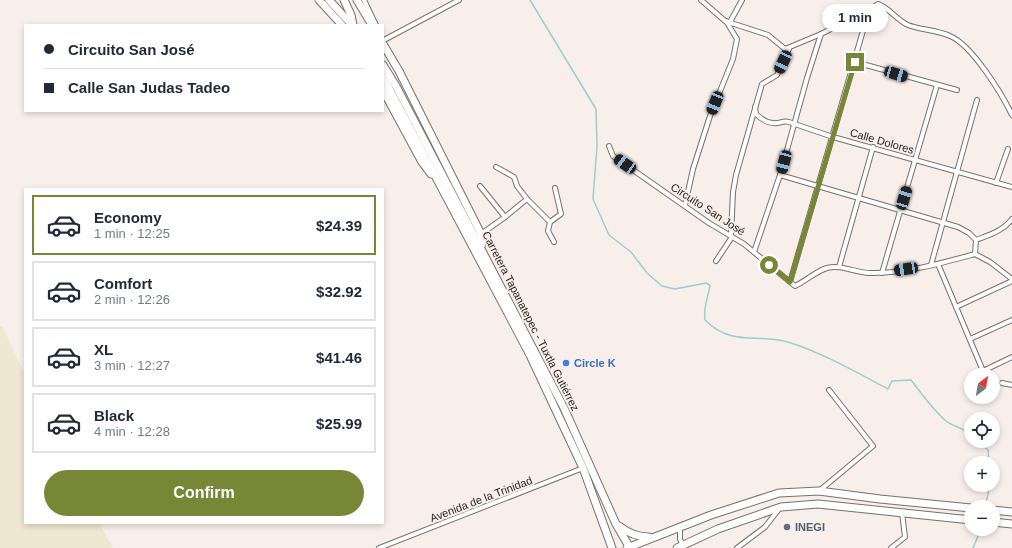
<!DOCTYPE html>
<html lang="en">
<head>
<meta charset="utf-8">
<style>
  :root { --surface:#fff; --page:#f6f6f7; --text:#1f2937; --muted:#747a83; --line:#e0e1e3; --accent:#788736 }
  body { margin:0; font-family:Helvetica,sans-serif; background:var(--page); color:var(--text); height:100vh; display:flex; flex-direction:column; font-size:15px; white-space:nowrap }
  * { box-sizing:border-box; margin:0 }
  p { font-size:13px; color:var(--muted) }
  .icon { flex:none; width:22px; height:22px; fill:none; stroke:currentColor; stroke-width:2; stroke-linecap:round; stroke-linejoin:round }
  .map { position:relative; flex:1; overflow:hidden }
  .details { position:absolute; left:24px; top:188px; width:360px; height:336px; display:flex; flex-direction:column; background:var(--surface); border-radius:0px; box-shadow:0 2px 6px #0003 }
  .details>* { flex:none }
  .hud { position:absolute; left:24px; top:24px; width:360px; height:88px; border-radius:0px; box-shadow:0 2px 6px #0003; display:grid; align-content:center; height:88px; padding:0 20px; background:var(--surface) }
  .needle { width:26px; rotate:31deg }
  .controls { position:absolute; left:964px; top:368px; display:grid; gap:8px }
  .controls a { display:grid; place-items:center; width:36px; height:36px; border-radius:50%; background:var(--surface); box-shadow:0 2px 6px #0003; font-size:20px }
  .end { position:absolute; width:18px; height:18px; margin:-9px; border:5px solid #788736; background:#fff; box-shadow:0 0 0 2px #fff }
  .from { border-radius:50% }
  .bubble { position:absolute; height:28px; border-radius:14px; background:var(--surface); box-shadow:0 2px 6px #0003; font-size:13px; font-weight:700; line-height:28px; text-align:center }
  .car { position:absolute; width:12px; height:24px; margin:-12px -6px; border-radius:5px; box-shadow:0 0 3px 1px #0007; background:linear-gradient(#222 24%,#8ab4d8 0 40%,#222 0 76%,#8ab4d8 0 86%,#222 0) }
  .hud b { display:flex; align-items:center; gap:14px; height:38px; font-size:15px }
  .hud b+b { border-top:1px solid var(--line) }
  .hud i { width:10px; height:10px; background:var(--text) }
  ul { padding:7px 0 0; list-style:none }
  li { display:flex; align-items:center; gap:12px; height:60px; margin:0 8px 6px; padding:0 12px; border:2px solid var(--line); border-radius:0px }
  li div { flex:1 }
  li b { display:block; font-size:15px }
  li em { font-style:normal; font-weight:700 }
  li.selected { border-color:var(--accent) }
  li>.icon { width:36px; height:36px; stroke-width:1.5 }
  .button { display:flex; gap:8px; margin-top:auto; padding:8px 20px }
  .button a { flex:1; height:46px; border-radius:24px; background:var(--accent); color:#fff; font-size:16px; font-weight:700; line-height:46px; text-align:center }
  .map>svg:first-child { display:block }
</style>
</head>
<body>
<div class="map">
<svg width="1012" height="548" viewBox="0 0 1012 548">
  <rect width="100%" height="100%" fill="#f9efea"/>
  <!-- education -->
  <polygon fill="#f0e7d2" points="2,326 25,374 25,523 99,523 113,548 0,548 0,327"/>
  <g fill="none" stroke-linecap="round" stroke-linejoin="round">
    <!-- stream -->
    <g stroke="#9aced0" stroke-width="1.5">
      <path d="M530,0L596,109L597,146L593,199L609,235L631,252L647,273L662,286L675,289L706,283L710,285C708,298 703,308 705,320C732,347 757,333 788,342C823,353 856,372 888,389L892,381L911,380C922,394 932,409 946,421C954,427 964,428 971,435"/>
      <polyline points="978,441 988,450 989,463"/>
      <polyline points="985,507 990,485"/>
      <polyline points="973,548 981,529"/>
    </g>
    <defs>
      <g id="street">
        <polyline points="364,0 376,25"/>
        <path d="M701,0L725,21L768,35L785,49L821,34L869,10L878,4C887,6 897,20 908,25C921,30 937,30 950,36C972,45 1002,94 1012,115"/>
        <polyline points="730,22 742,0"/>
        <polyline points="384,40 459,0"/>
        <polyline points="855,62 957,90"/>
        <path d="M755,107L756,114C761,119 769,124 777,123C782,123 783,120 789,122L833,137L1012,187"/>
        <path d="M609,146L613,156L709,223L744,244L795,286C806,281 816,271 827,268C843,264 857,274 873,273C907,273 942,263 975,254L990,262L1012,279"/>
        <polyline points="496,167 514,177 517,186 527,199 550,222 548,231 554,242"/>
        <polyline points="780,175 958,227 969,233 976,240 975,254"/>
        <polyline points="996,183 1008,149"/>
        <polyline points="480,186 505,217"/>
        <polyline points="685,205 693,169 710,116 733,59 737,39 726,21"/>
        <polyline points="550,222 561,214 555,188"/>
        <polyline points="481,234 505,217 527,199"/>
        <polyline points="731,235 733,192 736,175 762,84 777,75 789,49"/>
        <path d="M976,240C989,235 1003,231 1012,219"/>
        <polyline points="754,252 780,175 807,78 821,34"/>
        <polyline points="716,261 732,237"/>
        <polyline points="938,264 983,371 1012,357"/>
        <polyline points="931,265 977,100"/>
        <polyline points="839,267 873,147"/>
        <polyline points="882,273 937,85"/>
        <polyline points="790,282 869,10"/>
        <polyline points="956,307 1012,281"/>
        <polyline points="970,339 1012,320"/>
        <polyline points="1002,383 1012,385"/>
        <polyline points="819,491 873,446 829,390"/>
        <polyline points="680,527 680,539 683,546"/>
        <polyline points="379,548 583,468"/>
        <polyline points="737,548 765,527 779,509"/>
        <polyline points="891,548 905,537 902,513"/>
      </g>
      <g id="highway">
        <polyline points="319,0 342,25"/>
        <polyline points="329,0 352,25"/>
        <polyline points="344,0 351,15 353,25"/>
        <polyline points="357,0 372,25"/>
        <polyline points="383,44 399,71 481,234 482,244"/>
        <polyline points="383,65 396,86 564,408 616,524 630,548"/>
        <polyline points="383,77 530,355 583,468 612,548"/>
        <polyline points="383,90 422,162 431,174"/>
        <polyline points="993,510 1012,512"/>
        <polyline points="993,522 1012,524"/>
        <path d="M619,526C628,533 637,537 649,537"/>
        <polyline points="627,548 711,515 779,493 819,491 880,499 971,508"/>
        <polyline points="677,548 718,529 781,507 818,504 971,520"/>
      </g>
    </defs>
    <!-- street casing -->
    <use href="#street" stroke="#78706b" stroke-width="6"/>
    <!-- highway casing -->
    <use href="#highway" stroke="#78706b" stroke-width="9"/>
    <!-- street -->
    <use href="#street" stroke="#fff" stroke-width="4"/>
    <!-- highway -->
    <use href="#highway" stroke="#fff" stroke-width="7"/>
  </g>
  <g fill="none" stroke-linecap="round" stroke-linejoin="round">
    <!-- route -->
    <polyline stroke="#788736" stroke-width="5" points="769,265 790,282 855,62"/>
  </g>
  <!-- markers -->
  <circle fill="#3f7fe0" stroke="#f9efea" stroke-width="1.5" cx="566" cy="363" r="4"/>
  <circle fill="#5c6f8a" stroke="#f9efea" stroke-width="1.5" cx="787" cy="527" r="4"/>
  <g text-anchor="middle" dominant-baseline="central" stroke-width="4" stroke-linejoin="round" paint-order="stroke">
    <!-- street labels -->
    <g font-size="11" fill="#221e1c" stroke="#f9efea">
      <text transform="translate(882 141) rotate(16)">Calle Dolores</text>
      <text transform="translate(708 209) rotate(33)">Circuito San José</text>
      <text transform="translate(531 321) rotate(63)">Carretera Tapanatepec - Tuxtla Gutiérrez</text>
      <text transform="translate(481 499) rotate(-21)">Avenida de la Trinidad</text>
    </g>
    <!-- shop labels -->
    <g font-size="11" font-weight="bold" fill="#366cbe" stroke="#f9efea" text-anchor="start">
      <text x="574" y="363">Circle K</text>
    </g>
    <!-- service labels -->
    <g font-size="11" font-weight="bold" fill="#4e5e75" stroke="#f9efea" text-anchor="start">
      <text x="795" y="527">INEGI</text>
    </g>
  </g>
</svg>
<div class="controls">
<a><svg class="needle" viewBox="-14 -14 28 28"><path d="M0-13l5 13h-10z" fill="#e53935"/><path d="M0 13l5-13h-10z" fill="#747a83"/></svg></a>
<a><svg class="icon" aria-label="locate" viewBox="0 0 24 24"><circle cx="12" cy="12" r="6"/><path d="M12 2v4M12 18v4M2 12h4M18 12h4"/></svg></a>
<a>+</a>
<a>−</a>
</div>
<i class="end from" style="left:769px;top:265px"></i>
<i class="end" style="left:855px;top:62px"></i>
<div class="bubble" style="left:822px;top:4px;width:66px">1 min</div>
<i class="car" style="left:783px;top:62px;rotate:205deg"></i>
<i class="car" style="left:896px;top:74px;rotate:106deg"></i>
<i class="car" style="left:715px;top:103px;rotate:202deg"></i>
<i class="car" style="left:784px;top:162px;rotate:195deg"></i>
<i class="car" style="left:625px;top:164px;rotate:305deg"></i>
<i class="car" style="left:904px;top:198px;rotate:17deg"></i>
<i class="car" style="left:906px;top:269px;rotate:261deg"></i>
<div class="hud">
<b><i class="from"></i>Circuito San José</b>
<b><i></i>Calle San Judas Tadeo</b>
</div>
<section class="details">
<ul>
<li class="selected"><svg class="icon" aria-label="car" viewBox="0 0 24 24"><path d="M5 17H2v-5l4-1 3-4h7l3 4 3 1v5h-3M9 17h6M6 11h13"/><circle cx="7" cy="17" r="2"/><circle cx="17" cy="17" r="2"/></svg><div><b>Economy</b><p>1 min · 12:25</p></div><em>$24.39</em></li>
<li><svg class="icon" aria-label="car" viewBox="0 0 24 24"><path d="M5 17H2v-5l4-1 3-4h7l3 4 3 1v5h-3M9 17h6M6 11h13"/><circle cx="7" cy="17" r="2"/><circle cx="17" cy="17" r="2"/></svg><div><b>Comfort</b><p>2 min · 12:26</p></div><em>$32.92</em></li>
<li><svg class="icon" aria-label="car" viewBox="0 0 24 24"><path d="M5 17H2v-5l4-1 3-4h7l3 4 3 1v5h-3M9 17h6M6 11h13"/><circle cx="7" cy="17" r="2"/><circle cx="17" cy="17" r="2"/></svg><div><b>XL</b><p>3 min · 12:27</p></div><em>$41.46</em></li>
<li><svg class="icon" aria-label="car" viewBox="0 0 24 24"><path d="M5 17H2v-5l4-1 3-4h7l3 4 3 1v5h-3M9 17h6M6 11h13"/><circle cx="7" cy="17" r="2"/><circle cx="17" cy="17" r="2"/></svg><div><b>Black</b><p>4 min · 12:28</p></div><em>$25.99</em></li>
</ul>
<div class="button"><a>Confirm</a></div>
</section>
</div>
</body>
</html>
